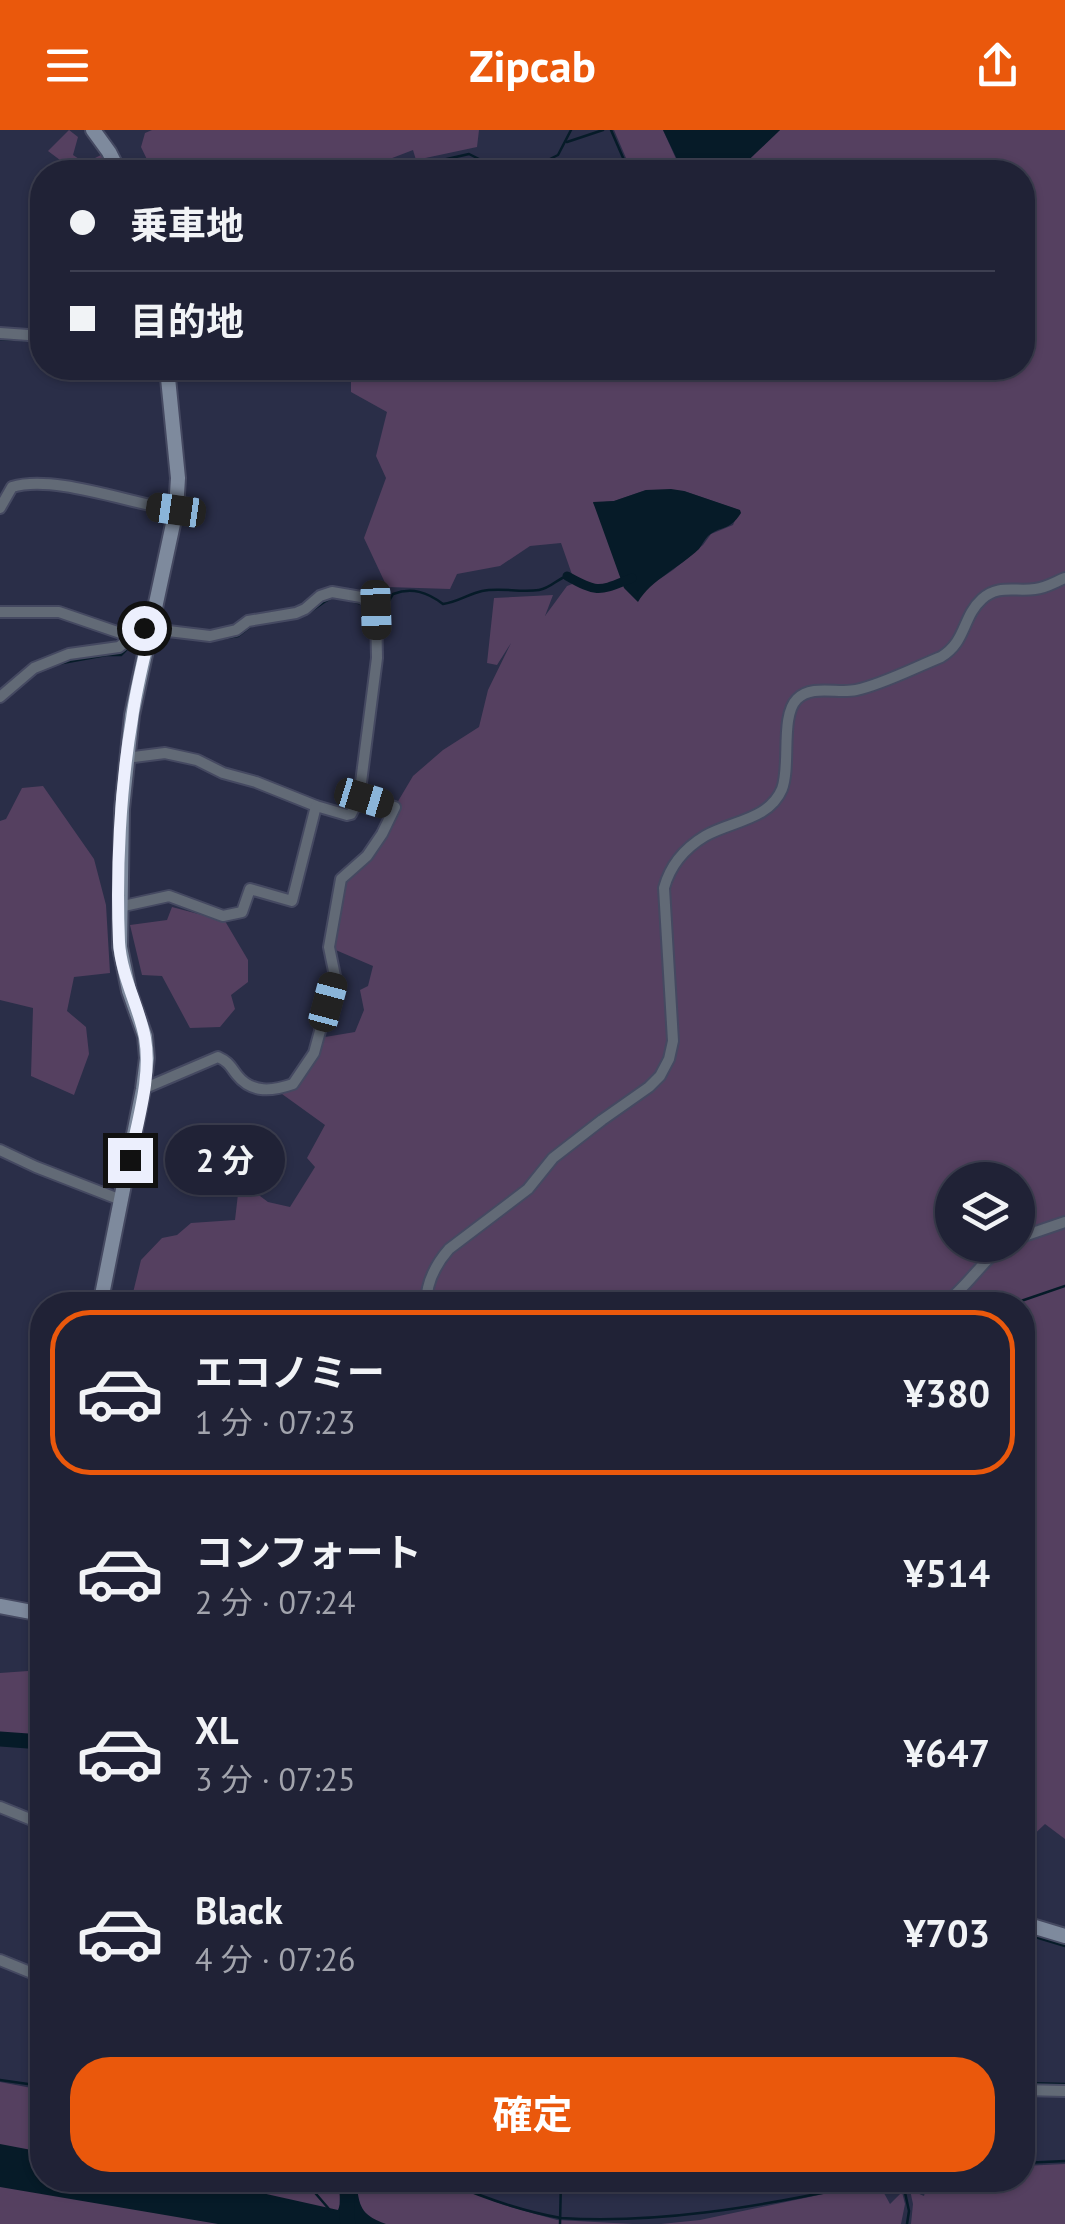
<!DOCTYPE html>
<html lang="ja">
<head>
<meta charset="utf-8">
<style>
  :root { --surface:#202236; --page:#2d2f42; --text:#f1f3f6; --muted:#a2a4ad; --line:#3d3f51; --accent:#ea580c }
  body { margin:0; font-family:"PT Sans","Noto Sans JP",sans-serif; background:var(--page); color:var(--text); height:100vh; display:flex; flex-direction:column; font-size:38px; white-space:nowrap }
  * { box-sizing:border-box; margin:0 }
  p { font-size:32px; color:var(--muted) }
  .icon { flex:none; width:55px; height:55px; fill:none; stroke:currentColor; stroke-width:2; stroke-linecap:round; stroke-linejoin:round }
  .map { position:relative; flex:1; overflow:hidden }
  .details { position:absolute; left:30px; top:1162px; width:1005px; height:900px; display:flex; flex-direction:column; background:var(--surface); border-radius:40px; box-shadow:0 2px 8px #0004,0 0 0 2px var(--line) }
  .details>* { flex:none }
  .top-card { position:absolute; left:30px; top:30px; width:1005px; height:220px; border-radius:40px; box-shadow:0 2px 8px #0004,0 0 0 2px var(--line); display:grid; align-content:center; height:220px; padding:0 40px; background:var(--surface) }
  .tools { position:absolute; left:935px; top:1032px; display:grid; gap:20px }
  .tools a { display:grid; place-items:center; width:100px; height:100px; border-radius:50%; background:var(--surface); box-shadow:0 2px 8px #0004,0 0 0 2px var(--line); font-size:50px }
  .end { position:absolute; width:45px; height:45px; margin:-22px; border:12px solid #eceffd; background:#111; box-shadow:0 0 0 5px #111 }
  .from { border-radius:50% }
  .bubble { position:absolute; height:70px; border-radius:35px; background:var(--surface); box-shadow:0 2px 8px #0004,0 0 0 2px var(--line); font-size:32px; font-weight:700; line-height:70px; text-align:center }
  .car { position:absolute; width:30px; height:60px; margin:-30px -15px; border-radius:12px; box-shadow:0 0 8px 2px #0007; background:linear-gradient(#222 24%,#8ab4d8 0 40%,#222 0 76%,#8ab4d8 0 86%,#222 0) }
  .top-card b { display:flex; align-items:center; gap:35px; height:95px; font-size:38px }
  .top-card b+b { border-top:2px solid var(--line) }
  .top-card i { width:25px; height:25px; background:var(--text) }
  ul { padding:18px 0 0; list-style:none }
  li { display:flex; align-items:center; gap:30px; height:165px; margin:0 20px 15px; padding:0 20px; border:5px solid transparent; border-radius:40px }
  li div { flex:1 }
  li b { display:block; font-size:38px }
  li em { font-style:normal; font-weight:700 }
  li.selected { border-color:var(--accent) }
  li>.icon { width:90px; height:90px; stroke-width:1.5 }
  .primary-button { display:flex; gap:20px; margin-top:auto; padding:20px 40px }
  .primary-button a { flex:1; height:115px; border-radius:40px; background:var(--accent); color:#fff; font-size:40px; font-weight:700; line-height:115px; text-align:center }
  header { display:flex; justify-content:space-between; align-items:center; height:130px; padding:0 40px; background:var(--accent); color:#fff; font-size:45px; font-weight:700 }
  .map>svg:first-child { display:block }
</style>
</head>
<body>
<header><svg class="icon" aria-label="menu" viewBox="0 0 24 24"><path d="M4 6h16M4 12h16M4 18h16"/></svg>Zipcab<svg class="icon" aria-label="share" viewBox="0 0 24 24"><path d="M12 15V3M7 8l5-5 5 5M5 13v7h14v-7"/></svg></header>
<div class="map">
<svg width="1065" height="2094" viewBox="0 0 1065 2094">
  <rect width="100%" height="100%" fill="#2a2e48"/>
  <!-- green -->
  <g fill="#554060" fill-rule="evenodd">
    <polygon points="69,0 78,7 73,25 85,33 101,25 109,42 63,42 60,30 48,21"/>
    <polygon points="152,0 479,0 477,17 416,30 413,20 356,42 153,42 141,17 145,3"/>
    <polygon points="614,0 663,0 682,42 632,42"/>
    <path d="M780,0H1065V1709L1045,1694L1026,1712L1023,1711L1022,1175H130L141,1130L162,1108L177,1105L191,1093L235,1090L238,1064L256,1063L268,1072L290,1077L315,1037L307,1028L325,995L282,964L301,953L325,907L355,902L364,880L360,860L368,856L373,836L331,818L344,751L373,727L393,693L397,673L413,646L443,620L479,597L488,560L511,513L497,535L487,533L494,468L553,465L545,486L567,456L575,453L561,413L530,416L500,436L457,444L450,459L387,457L364,408L386,348L376,326L387,282L351,262V238H1022V42H736ZM646,360L684,361L739,380L733,395L711,404L703,415L673,440L642,461L593,373L614,371ZM952,1050H1018V1115H952Z"/>
    <polygon points="43,656 94,729 106,775 110,843 74,847 67,881 86,897 89,924 74,965 31,946 33,878 0,870 0,691 6,689 22,658"/>
    <polygon points="172,777 225,791 248,830 248,852 231,865 235,879 220,897 190,898 162,846 142,845 130,795 167,790"/>
    <polygon points="42,1540 42,1606 0,1602 0,1543"/>
    <polygon points="0,1952 42,1960 42,2031 0,2023"/>
    <polygon points="1065,2034 1065,2094 911,2094 913,2074 910,2060 924,2066 928,2050 1022,2050 1023,2036"/>
    <polygon points="0,2040 264,2094 0,2094"/>
    <path d="M212,2050H333C341,2061 343,2067 339,2081L216,2065Z"/>
    <polygon points="353,2050 439,2050 504,2075 557,2090 633,2094 362,2094 357,2090 357,2056"/>
    <polygon points="864,2050 884,2050 879,2054 890,2074 902,2062 905,2074 901,2094 661,2094 700,2090 852,2058"/>
  </g>
  <!-- water -->
  <g fill="#061b28">
    <polygon points="663,0 780,0 736,42 683,42"/>
    <path d="M671,359L684,361L740,380L741,383C729,402 721,395 708,406C704,410 702,415 699,419C679,438 651,450 638,472L624,458L593,372L614,371L646,360Z"/>
    <path d="M0,2014L42,2022V2050L212,2052L338,2080L342,2069L340,2060L357,2056C359,2079 364,2086 386,2094H218L0,2057Z"/>
  </g>
  <g fill="none" stroke-linecap="round" stroke-linejoin="round">
    <!-- stream -->
    <g stroke="#061b28" stroke-width="2.5">
      <polyline points="611,0 624,30"/>
      <polyline points="567,12 603,0"/>
      <polyline points="389,42 469,24 499,39 532,38 558,25 571,0"/>
      <polyline points="0,209 42,211"/>
      <polyline points="346,469 368,476"/>
      <path d="M375,475L389,471L393,464C412,457 427,462 443,474C458,472 468,464 482,461C500,457 520,463 539,460C551,458 557,449 567,446"/>
      <path d="M298,487C311,485 321,471 334,467"/>
      <polyline points="213,510 238,506 251,496"/>
      <polyline points="57,534 106,525 121,525 137,509"/>
      <polyline points="1019,1175 1021,1171 1065,1156"/>
      <polyline points="1022,1803 1065,1816"/>
      <polyline points="0,1950 42,1956"/>
      <polyline points="1022,1953 1065,1954"/>
      <polyline points="1022,2033 1065,2031"/>
      <polyline points="304,2050 329,2079"/>
      <path d="M443,2050C479,2066 521,2081 561,2088C658,2094 756,2077 851,2057L861,2050"/>
      <polyline points="904,2058 909,2081 907,2094"/>
      <polyline points="560,2094 561,2050"/>
    </g>
    <!-- canal -->
    <path stroke="#061b28" stroke-width="9" d="M567,446C599,464 599,461 632,448"/>
    <!-- river -->
    <g stroke="#061b28" stroke-width="15">
      <polyline points="0,1609 42,1612"/>
      <path d="M342,2050C352,2064 344,2078 348,2094"/>
    </g>
    <defs>
      <g id="street">
        <polyline points="0,203 42,206"/>
        <path d="M0,378L12,357C54,344 131,374 176,380"/>
        <polyline points="0,482 59,482 132,507"/>
        <polyline points="0,567 34,538 69,524 119,517 143,498 210,506 236,500 248,491 296,483 305,479 320,466 332,462 361,467 372,473 376,481 377,528 359,668"/>
        <path d="M126,628L165,623L197,630L223,643L256,652L316,676L347,685L351,684L359,668L395,677L382,704L367,726L341,749L329,817L335,846L314,923L293,954C273,961 252,964 237,945C230,936 229,932 218,927L143,959"/>
        <polyline points="119,777 169,766 223,786 242,782 250,759 292,771 316,676"/>
        <polyline points="0,1020 36,1037 121,1070"/>
        <polyline points="1018,1108 1065,1092"/>
        <path d="M426,1175C426,1154 435,1135 449,1119L528,1059L553,1028L602,990L649,957L660,946L669,929L673,911L664,758C670,736 685,718 705,706C731,691 769,690 782,659C791,635 780,586 797,569C812,554 838,564 856,560C881,555 916,537 941,527C967,511 962,487 982,469C998,454 1016,462 1035,459C1046,458 1055,452 1065,448"/>
        <polyline points="617,1175 639,1173 657,1175"/>
        <path d="M943,1175C966,1158 981,1133 1003,1115"/>
        <polyline points="0,1677 42,1694"/>
        <polyline points="0,1830 42,1847"/>
        <polyline points="1022,1960 1065,1961"/>
      </g>
      <g id="secondary">
        <polyline points="93,0 109,22 119,42"/>
        <polyline points="100,1175 143,959 147,928 145,906 129,861 120,817 122,679 132,585 176,380 178,348 167,238"/>
        <polyline points="0,1476 42,1484"/>
        <polyline points="1022,1793 1065,1806"/>
      </g>
    </defs>
    <!-- street casing -->
    <use href="#street" stroke="#454961" stroke-width="14"/>
    <!-- secondary casing -->
    <use href="#secondary" stroke="#454961" stroke-width="18"/>
    <!-- street -->
    <use href="#street" stroke="#626a76" stroke-width="10"/>
    <!-- secondary -->
    <use href="#secondary" stroke="#7e8a9d" stroke-width="14"/>
  </g>
  <g fill="none" stroke-linecap="round" stroke-linejoin="round">
    <!-- route -->
    <path stroke="#eceffd" stroke-width="12" d="M130,1030C137,992 152,947 145,908C139,876 121,846 119,812C116,740 120,659 132,589C136,558 144,528 151,498H144"/>
  </g>
</svg>
<div class="tools">
<a><svg class="icon" aria-label="layers" viewBox="0 0 24 24"><path d="M12 4l9 5-9 5-9-5zM3 14l9 5 9-5"/></svg></a>
</div>
<i class="end from" style="left:144px;top:498px"></i>
<i class="end" style="left:130px;top:1030px"></i>
<div class="bubble" style="left:165px;top:995px;width:120px">2 分</div>
<i class="car" style="left:176px;top:380px;rotate:278deg"></i>
<i class="car" style="left:376px;top:480px;rotate:178deg"></i>
<i class="car" style="left:364px;top:668px;rotate:107deg"></i>
<i class="car" style="left:328px;top:872px;rotate:15deg"></i>
<div class="top-card">
<b><i class="from"></i>乗車地</b>
<b><i></i>目的地</b>
</div>
<section class="details">
<ul>
<li class="selected"><svg class="icon" aria-label="car" viewBox="0 0 24 24"><path d="M5 17H2v-5l4-1 3-4h7l3 4 3 1v5h-3M9 17h6M6 11h13"/><circle cx="7" cy="17" r="2"/><circle cx="17" cy="17" r="2"/></svg><div><b>エコノミー</b><p>1 分 · 07:23</p></div><em>¥380</em></li>
<li><svg class="icon" aria-label="car" viewBox="0 0 24 24"><path d="M5 17H2v-5l4-1 3-4h7l3 4 3 1v5h-3M9 17h6M6 11h13"/><circle cx="7" cy="17" r="2"/><circle cx="17" cy="17" r="2"/></svg><div><b>コンフォート</b><p>2 分 · 07:24</p></div><em>¥514</em></li>
<li><svg class="icon" aria-label="car" viewBox="0 0 24 24"><path d="M5 17H2v-5l4-1 3-4h7l3 4 3 1v5h-3M9 17h6M6 11h13"/><circle cx="7" cy="17" r="2"/><circle cx="17" cy="17" r="2"/></svg><div><b>XL</b><p>3 分 · 07:25</p></div><em>¥647</em></li>
<li><svg class="icon" aria-label="car" viewBox="0 0 24 24"><path d="M5 17H2v-5l4-1 3-4h7l3 4 3 1v5h-3M9 17h6M6 11h13"/><circle cx="7" cy="17" r="2"/><circle cx="17" cy="17" r="2"/></svg><div><b>Black</b><p>4 分 · 07:26</p></div><em>¥703</em></li>
</ul>
<div class="primary-button"><a>確定</a></div>
</section>
</div>
</body>
</html>
